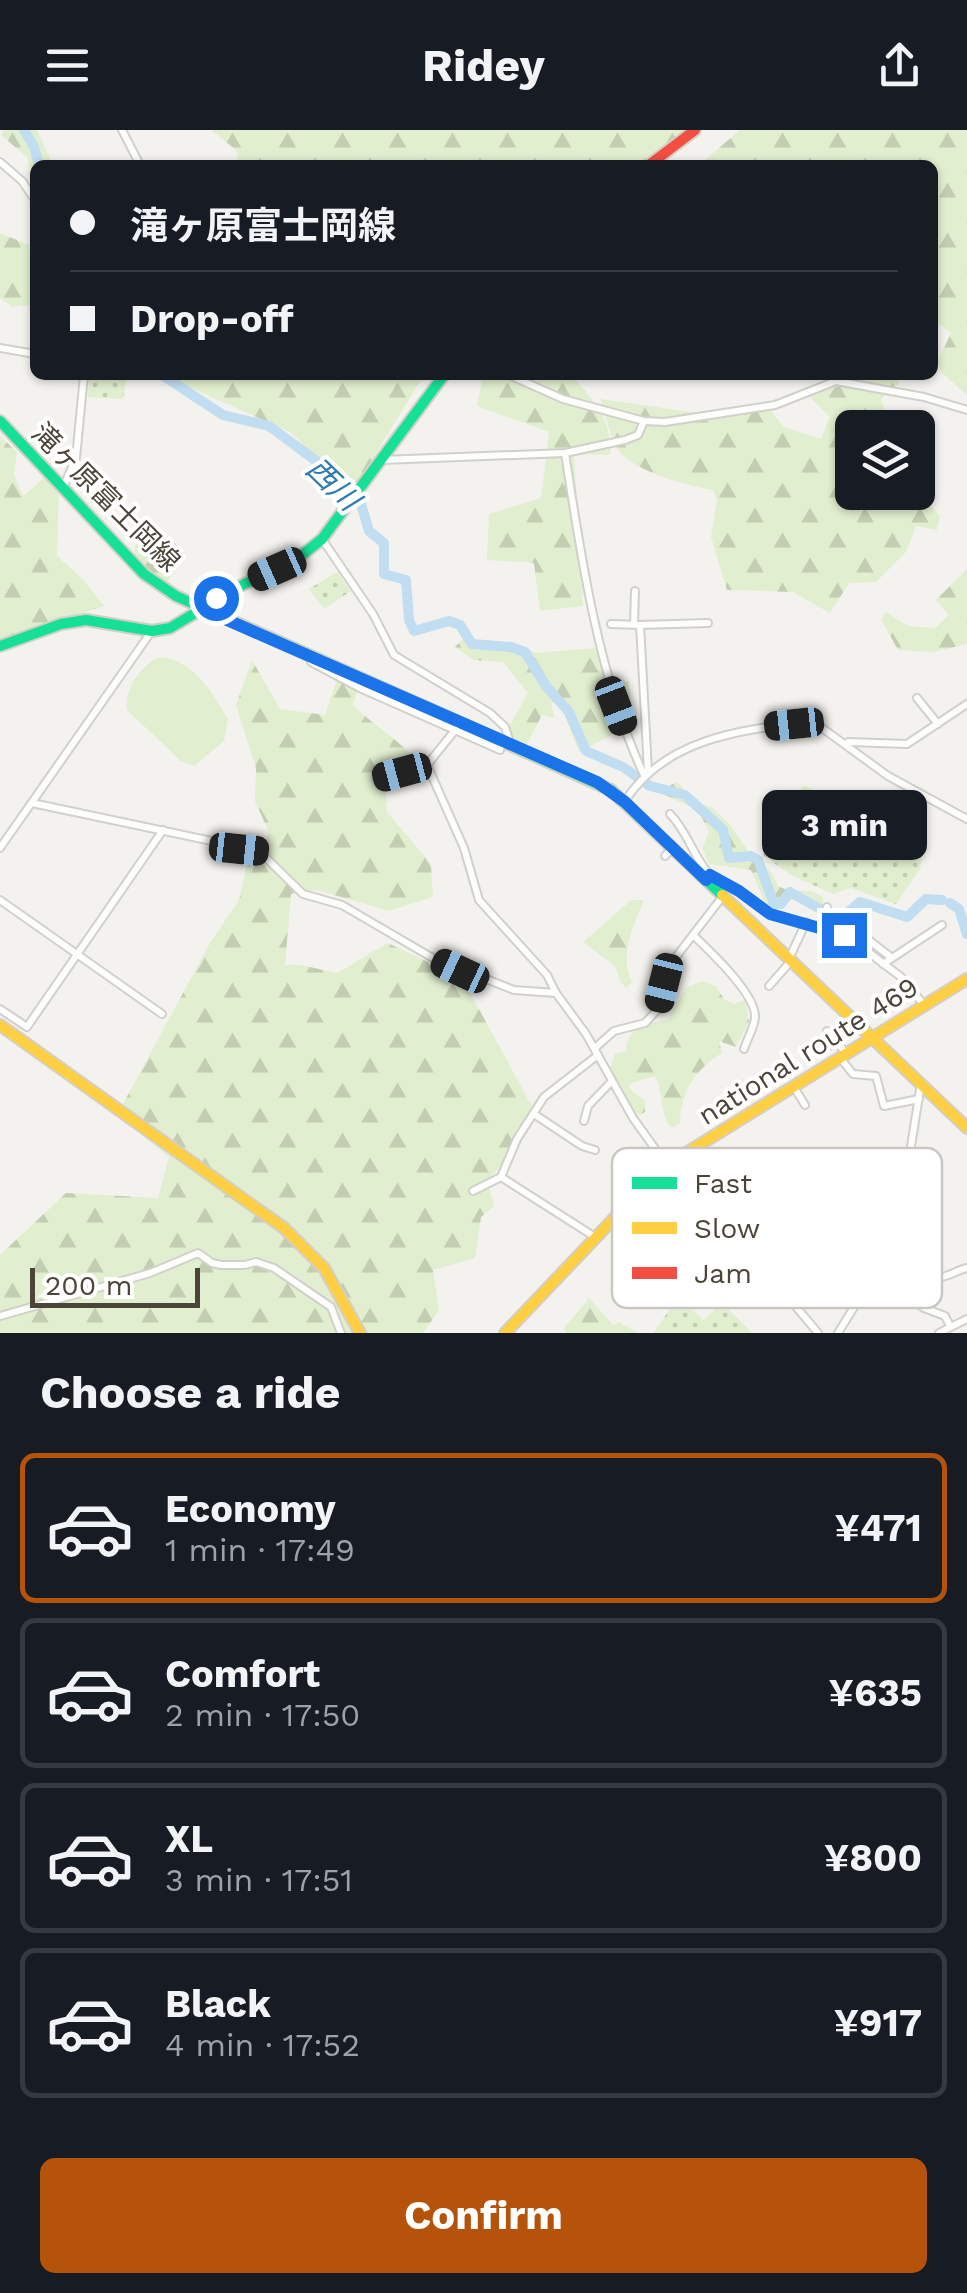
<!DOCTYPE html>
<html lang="en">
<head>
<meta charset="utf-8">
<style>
  :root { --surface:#171b24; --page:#20242c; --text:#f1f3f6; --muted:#9ea1a6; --line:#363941; --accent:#b45309 }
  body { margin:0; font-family:"Work Sans","Noto Sans JP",sans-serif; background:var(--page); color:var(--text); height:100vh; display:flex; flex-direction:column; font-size:38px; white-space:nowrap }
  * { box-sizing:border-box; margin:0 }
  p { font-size:32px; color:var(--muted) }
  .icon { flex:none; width:55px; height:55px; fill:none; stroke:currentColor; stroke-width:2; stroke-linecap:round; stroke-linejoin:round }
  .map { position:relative; height:1203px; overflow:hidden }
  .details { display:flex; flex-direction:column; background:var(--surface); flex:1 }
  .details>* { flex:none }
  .hud { position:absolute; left:30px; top:30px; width:908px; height:220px; border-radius:15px; box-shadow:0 2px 8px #0004; display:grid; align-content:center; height:220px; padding:0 40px; background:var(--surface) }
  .fabs { position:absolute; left:835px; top:280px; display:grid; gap:20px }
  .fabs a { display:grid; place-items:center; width:100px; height:100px; border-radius:15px; background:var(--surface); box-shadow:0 2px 8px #0004; font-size:50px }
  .scale { position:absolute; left:30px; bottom:25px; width:170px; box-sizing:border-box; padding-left:10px; border:5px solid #4b4439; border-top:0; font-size:28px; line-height:35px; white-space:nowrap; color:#4b4439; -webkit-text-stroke:8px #fff; paint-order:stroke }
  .end { position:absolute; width:45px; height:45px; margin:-22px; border:12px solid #1a73e8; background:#fff; box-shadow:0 0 0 5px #fff }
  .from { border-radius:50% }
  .bubble { position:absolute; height:70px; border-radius:15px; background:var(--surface); box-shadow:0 2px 8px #0004; font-size:32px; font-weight:700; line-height:70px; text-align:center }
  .car { position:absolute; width:30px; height:60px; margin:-30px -15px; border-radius:12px; box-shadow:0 0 8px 2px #0007; background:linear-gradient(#222 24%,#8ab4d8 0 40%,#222 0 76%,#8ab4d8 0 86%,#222 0) }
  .hud b { display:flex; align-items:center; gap:35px; height:95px; font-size:38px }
  .hud b+b { border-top:2px solid var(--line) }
  .hud i { width:25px; height:25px; background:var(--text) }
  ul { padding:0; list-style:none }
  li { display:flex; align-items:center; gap:30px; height:150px; margin:0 20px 15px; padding:0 20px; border:5px solid var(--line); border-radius:15px }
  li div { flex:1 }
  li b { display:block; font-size:38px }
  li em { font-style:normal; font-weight:700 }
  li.on { border-color:var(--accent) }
  li>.icon { width:90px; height:90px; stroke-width:1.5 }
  h2 { padding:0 40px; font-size:45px; line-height:120px }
  .action { display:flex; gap:20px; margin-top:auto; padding:20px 40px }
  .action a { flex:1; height:115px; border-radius:15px; background:var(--accent); color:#fff; font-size:40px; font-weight:700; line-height:115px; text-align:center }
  header { display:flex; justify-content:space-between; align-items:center; height:130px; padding:0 40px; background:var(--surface); font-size:45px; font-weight:700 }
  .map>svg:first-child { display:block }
</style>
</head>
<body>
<header><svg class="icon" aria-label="menu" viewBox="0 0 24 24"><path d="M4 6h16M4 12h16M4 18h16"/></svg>Ridey<svg class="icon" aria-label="share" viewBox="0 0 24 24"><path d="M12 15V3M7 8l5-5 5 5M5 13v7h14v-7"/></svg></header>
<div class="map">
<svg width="967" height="1203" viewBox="0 0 967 1203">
  <defs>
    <pattern id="grass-dots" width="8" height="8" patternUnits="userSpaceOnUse" patternTransform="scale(2.5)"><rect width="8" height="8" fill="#e1eecf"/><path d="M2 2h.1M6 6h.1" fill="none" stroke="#c3cdb2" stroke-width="1.8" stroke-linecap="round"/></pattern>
    <pattern id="forest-firs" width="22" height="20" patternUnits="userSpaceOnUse" patternTransform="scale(2.5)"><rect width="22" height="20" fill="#e1eecf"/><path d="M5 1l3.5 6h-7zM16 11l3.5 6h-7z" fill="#c3cdb2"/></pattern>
  </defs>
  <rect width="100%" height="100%" fill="#f4f2ee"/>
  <!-- grass -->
  <g fill="url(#grass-dots)">
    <polygon points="89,245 127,245 123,269 88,267"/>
    <polygon points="337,442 351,461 324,479 309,459"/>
    <path d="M804,656L926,706L920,739L896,774L851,758L833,764L791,745L763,725C771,691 779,681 804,656Z"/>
    <polygon points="678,1168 704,1190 722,1173 752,1203 653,1203"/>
  </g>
  <!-- forest -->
  <g fill="url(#forest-firs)">
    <polygon points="4,0 37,0 53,35 35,35 35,58 27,27 1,5"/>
    <polygon points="211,0 688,0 641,35 239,35 236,20"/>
    <polygon points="740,0 967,0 967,265 941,242 938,231 951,203 933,189 932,35 699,35"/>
    <polygon points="0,103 29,115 31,134 35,137 35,179 28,175 13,177 0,168"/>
    <polygon points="162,245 433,245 419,253 353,361 290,302"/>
    <path d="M483,245H571C592,268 614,292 610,325L574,324L583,476L540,481L534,433L487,430L489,384L541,368L549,302L477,276Z"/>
    <path d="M832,245H897L899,255L891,258L881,270L890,297L852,298V362L918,360L940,386L937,400L916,396L906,422L876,452L849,453L830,483L793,462L727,460L711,407L717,370L713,360C689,356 635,342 619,321C610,309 606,284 600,269L698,283L770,280L784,297L821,309L830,287L808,265L848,254Z"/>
    <polygon points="0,306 17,322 14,345 23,366 45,347 59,360 57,426 83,449 104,476 0,511"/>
    <polygon points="157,397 184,422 166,455 134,426 135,415"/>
    <polygon points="967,439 967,514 933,522 898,520 881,489 886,482 908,496 935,498 949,485 936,470"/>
    <polygon points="463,509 477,514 513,514 536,523 596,518 606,555 629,551 633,600 619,601 579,622 561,576 551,572 554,588 542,585 526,616 514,610 509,597 528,563 503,532 473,530 455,517"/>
    <path d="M252,530L280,579L325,585L338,547L359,555L353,575C376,598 400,609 420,635L385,654L387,682L431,734L433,767L389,781L317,760L291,764L285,835H301L337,843L388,813L462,848L534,980L515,1002L509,1027L487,1051L494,1076L481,1087L475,1128L433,1140L439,1180L423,1203H0V1125L66,1063L158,1068L169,1027L117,985L210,813L239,770L246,738L266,713L268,700L255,671L256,638L236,575Z"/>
    <polygon points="677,652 697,673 711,677 729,693 748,721 773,744 778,756 787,760 812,761 823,767 823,775 787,769 766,776 751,740 709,734 702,718 709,702 698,680 665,665 670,655"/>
    <path d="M631,770H644C633,798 619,822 632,852L626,858L620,851L615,836L583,812Z"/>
    <path d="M702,851L716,856L724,869L734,874L745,870L749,891L736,917L719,911L722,923C695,940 681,961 680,993L671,998C659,982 664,963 655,946L629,954L630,959L645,971V982L639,985L627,974L610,937L615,924L626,921C627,897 646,893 667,890L686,858Z"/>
    <polygon points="589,1168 613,1195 619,1192 638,1203 566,1203 564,1198"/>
  </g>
  <!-- garden -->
  <path fill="#e1eecf" d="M157,528C191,525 213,564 228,589L224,611L194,636L181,631L127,580C124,560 140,537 157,528Z"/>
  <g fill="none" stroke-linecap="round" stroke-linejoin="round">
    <!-- river -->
    <g stroke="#c0ddf1" stroke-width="10">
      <polyline points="24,0 34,17 39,35"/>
      <polyline points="162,245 223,285 269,296 319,333 361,374 369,401 384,413 384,444 406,450 409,490 414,501 449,491 460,495 472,514 511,517 525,522 546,556 569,582 586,621 623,637 650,656 685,665 723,700 729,728 751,726 758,730 774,774 781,774 790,762 822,780"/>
      <polyline points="950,773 959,779 967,804"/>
      <polyline points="830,785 847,783 860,772 907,787 926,769 942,770"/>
    </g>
    <defs>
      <g id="street">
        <polyline points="122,0 140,35"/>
        <polyline points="0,32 22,51 35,70"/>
        <polyline points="0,218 35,224"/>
        <polyline points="509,245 563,269 644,291 665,292 775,275 836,251 924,267 967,280"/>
        <path d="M565,323C581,428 599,549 644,645"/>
        <polyline points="382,330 565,323 625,310 638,305 644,291"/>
        <polyline points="63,358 76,328 84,245"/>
        <polyline points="322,409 373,484 394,525 490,583 505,597 510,613"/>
        <polyline points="611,494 640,495 648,641"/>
        <polyline points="634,494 635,461"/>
        <polyline points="640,495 708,493"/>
        <polyline points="311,532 362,559 500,620 502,611"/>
        <polyline points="917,568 938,594"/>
        <polyline points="848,612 907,614 967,574"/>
        <polyline points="427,635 456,599"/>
        <polyline points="376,649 427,635 464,718 479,770 547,845 556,863 586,904 633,988 666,1034"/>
        <path d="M625,671C665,609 739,600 807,592L818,595L888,646L967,689"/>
        <polyline points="32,673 259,721 303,764 342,775 431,827 514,860 556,863"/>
        <path d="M670,684C688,702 693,727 710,745"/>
        <polyline points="0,718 151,502"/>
        <polyline points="665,726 672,718"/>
        <polyline points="706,749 710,745 739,761 770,783 846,805 901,847 924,875"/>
        <polyline points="0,770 162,884"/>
        <polyline points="821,796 827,777"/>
        <polyline points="857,801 892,828"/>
        <path d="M693,805C710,821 757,865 755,888C754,898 747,909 744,919"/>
        <polyline points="789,829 806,792"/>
        <polyline points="883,834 942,795"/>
        <polyline points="769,856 791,831"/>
        <polyline points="0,879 27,897 163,700"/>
        <polyline points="827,901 846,923"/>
        <polyline points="827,917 837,911"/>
        <polyline points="595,918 614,901 645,893 658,879 672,832 723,766"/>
        <polyline points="841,929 853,944 876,946 884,976 919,969"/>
        <polyline points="794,957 805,975"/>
        <polyline points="534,984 582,1016 595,1020"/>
        <polyline points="584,991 588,976 612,951"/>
        <polyline points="662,1038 746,1117 818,1203"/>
        <polyline points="501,1047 595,1107"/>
        <polyline points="900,1056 924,1100"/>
        <polyline points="473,1061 501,1047 517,1009 544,967 598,925"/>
        <polyline points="633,1069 666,1114 668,1124"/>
        <polyline points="711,1083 733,1052 753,1062"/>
        <polyline points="874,1146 924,1178 945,1186 950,1196"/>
        <polyline points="777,1154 796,1143 802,1132"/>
        <path d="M898,1161C924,1130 918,1152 942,1147C951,1145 958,1140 967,1138"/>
        <polyline points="0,1186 150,1143 198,1123 212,1133 221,1135 245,1135 256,1132 274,1138 331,1177 341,1203"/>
        <polyline points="838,1203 895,1111 894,1068 909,1029 921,953"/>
        <polyline points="939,1203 967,1189"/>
      </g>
      <g id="fast">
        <polyline points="0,291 144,444 176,466 611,660 722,765"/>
        <polyline points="0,516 61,494 86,490 152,501 170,498 244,454 292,433 322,409 444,245"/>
      </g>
      <g id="slow">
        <polyline points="722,765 967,998"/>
        <polyline points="0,895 284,1098 324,1138 360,1203"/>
        <polyline points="505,1203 662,1038 967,849"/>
      </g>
      <polyline id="jam" points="649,35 695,0"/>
    </defs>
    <!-- street casing -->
    <use href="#street" stroke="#d2d0cb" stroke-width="10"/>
    <!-- fast casing -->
    <use href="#fast" stroke="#d3cfc5" stroke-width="14"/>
    <!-- slow casing -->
    <use href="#slow" stroke="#d3cfc5" stroke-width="14"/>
    <!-- jam casing -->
    <use href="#jam" stroke="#d3cfc5" stroke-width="14"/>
    <!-- street -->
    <use href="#street" stroke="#fdfdfc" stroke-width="6"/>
    <!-- fast -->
    <use href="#fast" stroke="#16e098" stroke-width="10"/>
    <!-- slow -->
    <use href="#slow" stroke="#ffcf43" stroke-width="10"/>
    <!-- jam -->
    <use href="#jam" stroke="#f24e42" stroke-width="10"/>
  </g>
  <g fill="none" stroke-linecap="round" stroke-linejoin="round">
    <!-- route -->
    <polyline stroke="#1a73e8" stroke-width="12" points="216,468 202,479 597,652 625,672 706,750 710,745 739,761 770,784 844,805"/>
  </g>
  <g text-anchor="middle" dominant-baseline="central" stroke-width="8" stroke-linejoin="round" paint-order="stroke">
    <!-- street labels -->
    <g font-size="28" fill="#4b4439" stroke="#fff">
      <text transform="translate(106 367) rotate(45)">滝ヶ原富士岡線</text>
      <text transform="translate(808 921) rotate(-32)">national route 469</text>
    </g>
    <!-- water labels -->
    <g font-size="30" font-style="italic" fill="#2e7ab2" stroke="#fff">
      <text transform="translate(333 354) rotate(44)">西川</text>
    </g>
  </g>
  <!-- legend -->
  <rect x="612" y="1018" width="330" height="160" rx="15" fill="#fff" stroke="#c9c7c4" stroke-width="2.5"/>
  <rect x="632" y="1047" width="45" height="12" fill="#16e098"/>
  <rect x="632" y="1092" width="45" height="12" fill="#ffcf43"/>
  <rect x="632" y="1137" width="45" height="12" fill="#f24e42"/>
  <g font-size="28" fill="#4b4439">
    <text x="694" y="1063">Fast</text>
    <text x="694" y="1108">Slow</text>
    <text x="694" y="1153">Jam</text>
  </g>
</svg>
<div class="fabs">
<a><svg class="icon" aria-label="layers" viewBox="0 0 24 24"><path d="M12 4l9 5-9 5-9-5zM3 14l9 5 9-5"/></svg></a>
</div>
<div class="scale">200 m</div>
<i class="end from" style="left:216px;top:468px"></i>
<i class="end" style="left:844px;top:805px"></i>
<div class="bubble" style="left:762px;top:660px;width:165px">3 min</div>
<i class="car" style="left:277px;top:439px;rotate:246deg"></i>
<i class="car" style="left:616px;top:576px;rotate:159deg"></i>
<i class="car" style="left:794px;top:594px;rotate:264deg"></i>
<i class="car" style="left:402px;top:642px;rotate:255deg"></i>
<i class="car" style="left:239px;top:719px;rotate:96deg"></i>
<i class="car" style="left:460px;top:841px;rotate:295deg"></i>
<i class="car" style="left:664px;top:853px;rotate:194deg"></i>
<div class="hud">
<b><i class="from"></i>滝ヶ原富士岡線</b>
<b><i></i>Drop-off</b>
</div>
</div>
<section class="details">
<h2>Choose a ride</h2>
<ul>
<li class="on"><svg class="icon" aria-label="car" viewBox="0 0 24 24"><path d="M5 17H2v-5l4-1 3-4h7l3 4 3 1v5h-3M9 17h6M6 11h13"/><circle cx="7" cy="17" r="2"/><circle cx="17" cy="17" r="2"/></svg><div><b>Economy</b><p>1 min · 17:49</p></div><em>¥471</em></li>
<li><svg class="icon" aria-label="car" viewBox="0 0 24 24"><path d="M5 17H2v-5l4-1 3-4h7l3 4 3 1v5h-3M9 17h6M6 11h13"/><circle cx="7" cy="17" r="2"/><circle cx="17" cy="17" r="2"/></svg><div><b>Comfort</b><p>2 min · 17:50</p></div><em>¥635</em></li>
<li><svg class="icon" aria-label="car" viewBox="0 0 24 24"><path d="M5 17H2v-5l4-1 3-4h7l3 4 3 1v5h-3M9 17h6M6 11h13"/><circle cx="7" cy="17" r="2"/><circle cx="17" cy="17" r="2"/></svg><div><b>XL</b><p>3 min · 17:51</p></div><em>¥800</em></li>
<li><svg class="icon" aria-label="car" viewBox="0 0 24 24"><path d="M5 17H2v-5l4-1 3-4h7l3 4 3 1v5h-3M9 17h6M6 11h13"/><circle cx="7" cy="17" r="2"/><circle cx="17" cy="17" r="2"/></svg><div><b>Black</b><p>4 min · 17:52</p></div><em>¥917</em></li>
</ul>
<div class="action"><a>Confirm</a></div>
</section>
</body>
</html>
